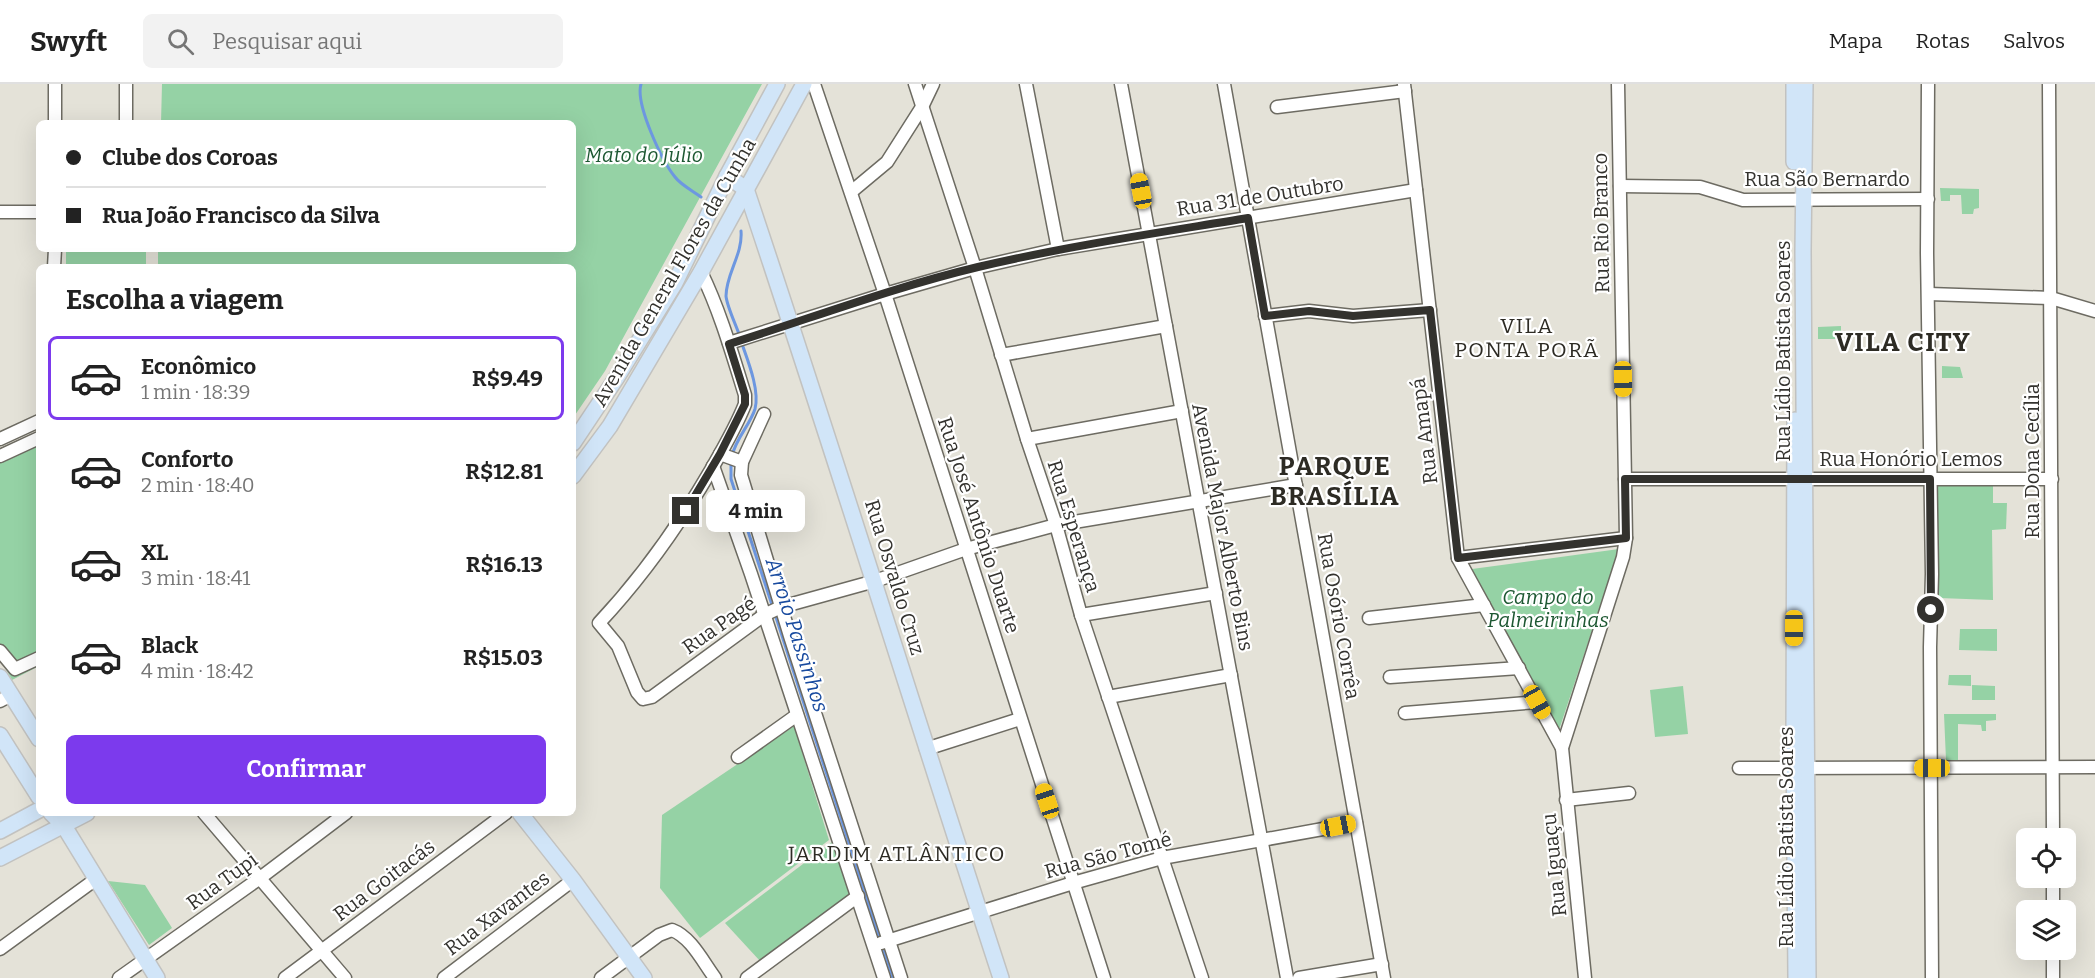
<!DOCTYPE html>
<html lang="pt">
<head>
<meta charset="utf-8">
<style>
  :root { --surface:#fff; --page:#f2f2f2; --text:#222; --muted:#767676; --line:#e0e0e0; --accent:#7c3aed }
  body { margin:0; font-family:Bitter,serif; background:var(--page); color:var(--text); height:100vh; display:flex; flex-direction:column; font-size:22px; white-space:nowrap }
  * { box-sizing:border-box; margin:0 }
  p { font-size:20px; color:var(--muted) }
  .icon { flex:none; width:33px; height:33px; fill:none; stroke:currentColor; stroke-width:2; stroke-linecap:round; stroke-linejoin:round }
  .map { position:relative; flex:1; overflow:hidden }
  .details { position:absolute; left:36px; top:180px; width:540px; height:552px; display:flex; flex-direction:column; background:var(--surface); border-radius:9px; box-shadow:0 6px 24px #0002 }
  .details>* { flex:none }
  .guide { position:absolute; left:36px; top:36px; width:540px; height:132px; border-radius:9px; box-shadow:0 6px 24px #0002; display:grid; align-content:center; height:132px; padding:0 30px; background:var(--surface) }
  .controls { position:absolute; left:2016px; top:744px; display:grid; gap:12px }
  .controls a { display:grid; place-items:center; width:60px; height:60px; border-radius:9px; background:var(--surface); box-shadow:0 6px 24px #0002; font-size:30px }
  .end { position:absolute; width:27px; height:27px; margin:-14px; border:8px solid #33322e; background:#fff; box-shadow:0 0 0 3px #fff }
  .from { border-radius:50% }
  .bubble { position:absolute; height:42px; border-radius:9px; background:var(--surface); box-shadow:0 6px 24px #0002; font-size:20px; font-weight:700; line-height:42px; text-align:center }
  .car { position:absolute; width:18px; height:36px; margin:-18px -9px; border-radius:8px; box-shadow:0 0 4px 2px #0007; background:linear-gradient(#f5c518 24%,#345 0 40%,#f5c518 0 76%,#345 0 86%,#f5c518 0) }
  .guide b { display:flex; align-items:center; gap:21px; height:57px; font-size:22px }
  .guide b+b { border-top:2px solid var(--line) }
  .guide i { width:15px; height:15px; background:var(--text) }
  ul { padding:0; list-style:none }
  li { display:flex; align-items:center; gap:18px; height:84px; margin:0 12px 9px; padding:0 18px; border:3px solid transparent; border-radius:9px }
  li div { flex:1 }
  li b { display:block; font-size:22px }
  li em { font-style:normal; font-weight:700 }
  li.on { border-color:var(--accent) }
  li>.icon { width:54px; height:54px; stroke-width:1.5 }
  h2 { padding:0 30px; font-size:27px; line-height:72px }
  .action { display:flex; gap:12px; margin-top:auto; padding:12px 30px }
  .action a { flex:1; height:69px; border-radius:9px; background:var(--accent); color:#fff; font-size:24px; font-weight:700; line-height:69px; text-align:center }
  header { display:flex; align-items:center; gap:36px; box-sizing:border-box; height:84px; padding:0 30px; background:var(--surface); border-bottom:2px solid var(--line) }
  header strong { font-size:28px }
  nav { display:flex; gap:33px; margin-inline-start:auto; font-size:21px }
  .search { width:420px; height:54px; background:var(--page); display:flex; align-items:center; gap:15px; box-sizing:border-box; padding:0 21px; border-radius:9px; color:var(--muted); font-size:22px }
  .map>svg:first-child { display:block }
</style>
</head>
<body>
<header>
<strong>Swyft</strong>
<div class="search"><svg class="icon" aria-label="search" viewBox="0 0 24 24"><circle cx="10" cy="10" r="6"/><path d="M15 15l6 6"/></svg>Pesquisar aqui</div>
<nav><a>Mapa</a><a>Rotas</a><a>Salvos</a></nav>
</header>
<div class="map">
<svg width="2095" height="894" viewBox="0 0 2095 894">
  <rect width="100%" height="100%" fill="#e4e2d8"/>
  <!-- green -->
  <g fill="#95d2a5">
    <polygon points="162,0 762,0 605,287 573,334 573,183 158,183 158,165 573,165 573,39 161,39"/>
    <polygon points="1940,104 1979,105 1979,124 1974,125 1973,130 1962,130 1961,111 1950,111 1950,117 1941,117"/>
    <rect x="66" y="165" width="80" height="18"/>
    <polygon points="1841,242 1841,255 1818,255 1818,243"/>
    <polygon points="1942,282 1960,283 1963,294 1942,294"/>
    <polygon points="39,352 39,582 12,596 0,575 0,371"/>
    <polygon points="1930,395 1993,400 1993,419 2007,419 2006,445 1992,446 1993,516 1939,514 1932,508"/>
    <polygon points="1619,465 1559,646 1472,485"/>
    <polygon points="1960,545 1997,545 1997,567 1959,566"/>
    <polygon points="1949,591 1971,591 1971,602 1948,601"/>
    <polygon points="1972,601 1995,602 1995,616 1972,616"/>
    <polygon points="1683,602 1688,650 1655,653 1650,606"/>
    <polygon points="1944,630 1996,630 1996,636 1986,637 1986,647 1982,647 1981,641 1958,640 1958,677 1946,676"/>
    <polygon points="794,642 829,756 700,854 660,804 662,731"/>
    <polygon points="832,758 853,810 760,877 725,839"/>
    <polygon points="108,797 145,801 172,844 149,861"/>
  </g>
  <g fill="none" stroke-linecap="round" stroke-linejoin="round">
    <!-- stream -->
    <g stroke="#6d97e0" stroke-width="3">
      <path d="M641,0C635,20 662,77 675,93C681,101 693,107 701,113"/>
      <path d="M740,253C737,243 727,223 726,212C726,190 743,170 741,147"/>
      <path d="M732,372C736,354 750,341 755,325C760,307 748,277 742,260"/>
      <polyline points="731,378 731,395 773,524"/>
      <polyline points="775,530 880,855"/>
      <polyline points="882,861 893,894"/>
    </g>
    <defs>
      <g id="minor">
        <polyline points="814,0 885,210 1104,894"/>
        <polyline points="915,0 975,184 1027,355 1056,441 1081,531 1202,894"/>
        <polyline points="1026,0 1058,165"/>
        <polyline points="1121,0 1287,894"/>
        <polyline points="1224,0 1384,894"/>
        <polyline points="1404,0 1458,474 1562,664"/>
        <polyline points="1928,0 1927,169 1932,490 1930,563 1932,894"/>
        <polyline points="2049,0 2053,754"/>
        <polyline points="1277,23 1405,7"/>
        <polyline points="55,39 55,0"/>
        <polyline points="126,39 126,0"/>
        <polyline points="1620,102 1700,103 1743,116 1928,115"/>
        <polyline points="851,108 887,78 922,23 933,0"/>
        <polyline points="0,128 39,128"/>
        <polyline points="54,183 55,165"/>
        <path d="M701,188C720,227 732,269 745,311V320C736,343 723,365 711,386C679,441 643,492 599,539L618,562L637,608L643,615L652,613L764,531L781,523L875,497L966,465L1056,441L1296,401"/>
        <polyline points="1929,210 2051,214 2095,227"/>
        <polyline points="1265,232 1309,227 1353,232 1430,226"/>
        <polyline points="729,259 885,210 975,184 1058,165 1416,106"/>
        <polyline points="1001,271 1166,242"/>
        <polyline points="764,330 742,378 741,391 790,552 901,894"/>
        <polyline points="0,355 39,337"/>
        <polyline points="1027,355 1182,327"/>
        <polyline points="720,370 742,378"/>
        <polyline points="0,372 39,354"/>
        <polyline points="713,382 751,490 884,894"/>
        <polyline points="1625,395 2052,395"/>
        <polyline points="1458,474 1626,454"/>
        <polyline points="1081,531 1216,509"/>
        <polyline points="1369,534 1484,521"/>
        <polyline points="0,567 15,585 39,574"/>
        <polyline points="1390,593 1519,584"/>
        <polyline points="1108,613 1231,591"/>
        <polyline points="0,617 11,611"/>
        <polyline points="1405,629 1537,618"/>
        <polyline points="926,665 1020,635"/>
        <polyline points="738,673 797,631"/>
        <polyline points="1739,684 2095,683"/>
        <polyline points="1566,716 1629,709"/>
        <polyline points="204,729 345,894"/>
        <polyline points="2053,794 2053,826"/>
        <polyline points="881,859 1073,799 1162,774 1356,739"/>
        <polyline points="0,865 96,795"/>
        <polyline points="2053,866 2053,894"/>
        <polyline points="119,894 260,794 346,729"/>
        <polyline points="285,894 506,729"/>
        <polyline points="444,894 573,796"/>
        <path d="M601,894L659,851L672,846C691,853 703,878 715,894"/>
        <polyline points="747,894 858,812"/>
        <polyline points="1299,894 1382,880"/>
        <polyline points="1585,894 1562,664 1623,473 1626,454 1618,0"/>
      </g>
      <g id="major">
        <polyline points="1794,0 1794,78"/>
        <polyline points="1805,0 1803,167 1808,894"/>
        <path d="M727,92L746,105C834,367 915,631 1001,894"/>
        <polyline points="1795,336 1794,652 1796,894"/>
        <polyline points="573,359 617,293 675,199 727,92 777,0"/>
        <polyline points="573,392 610,342 701,188 804,0"/>
        <polyline points="0,593 39,655"/>
        <polyline points="0,651 39,713"/>
        <polyline points="51,729 64,742 157,894"/>
        <polyline points="520,729 573,796 644,894"/>
        <polyline points="0,747 39,726"/>
        <polyline points="0,774 87,729"/>
      </g>
    </defs>
    <!-- minor casing -->
    <use href="#minor" stroke="#6d6b62" stroke-width="15"/>
    <!-- major casing -->
    <use href="#major" stroke="#c2c2c0" stroke-width="18"/>
    <!-- minor -->
    <use href="#minor" stroke="#fff" stroke-width="12"/>
    <!-- major -->
    <use href="#major" stroke="#d1e5f8" stroke-width="15"/>
  </g>
  <g fill="none" stroke-linecap="round" stroke-linejoin="round">
    <!-- route -->
    <path stroke="#33322e" stroke-width="8" d="M686,427L720,370L745,320V311L729,260C812,234 894,203 978,183C1067,162 1157,149 1248,134L1265,232L1309,227L1353,232L1430,226L1458,474L1626,454L1625,395H1930L1931,526"/>
  </g>
  <g text-anchor="middle" dominant-baseline="central" stroke-width="4.5" stroke-linejoin="round" paint-order="stroke">
    <!-- park labels -->
    <g font-size="20" font-style="italic" fill="#1d5832" stroke="#fff">
      <text x="644" y="71">Mato do Júlio</text>
      <text x="1548" y="513">Campo do<tspan x="1548" dy="23">Palmeirinhas</tspan></text>
    </g>
    <!-- street labels -->
    <g font-size="20" fill="#33322e" stroke="#fff">
      <text x="1827" y="95">Rua São Bernardo</text>
      <text transform="translate(1260 112) rotate(-9)">Rua 31 de Outubro</text>
      <text transform="translate(1601 139) rotate(-91)">Rua Rio Branco</text>
      <text transform="translate(674 188) rotate(-60)">Avenida General Flores da Cunha</text>
      <text transform="translate(1783 267) rotate(-90)">Rua Lídio Batista Soares</text>
      <text transform="translate(1424 347) rotate(-97)">Rua Amapá</text>
      <text x="1911" y="375">Rua Honório Lemos</text>
      <text transform="translate(2032 377) rotate(-90)">Rua Dona Cecília</text>
      <text transform="translate(979 441) rotate(72)">Rua José Antônio Duarte</text>
      <text transform="translate(1074 442) rotate(73)">Rua Esperança</text>
      <text transform="translate(1223 443) rotate(79)">Avenida Major Alberto Bins</text>
      <text transform="translate(895 493) rotate(73)">Rua Osvaldo Cruz</text>
      <text transform="translate(1339 532) rotate(80)">Rua Osório Corrêa</text>
      <text transform="translate(719 541) rotate(-35)">Rua Pagé</text>
      <text transform="translate(1786 753) rotate(-90)">Rua Lídio Batista Soares</text>
      <text transform="translate(1108 771) rotate(-15)">Rua São Tomé</text>
      <text transform="translate(1554 781) rotate(-96)">Rua Iguaçu</text>
      <text transform="translate(384 796) rotate(-37)">Rua Goitacás</text>
      <text transform="translate(222 797) rotate(-36)">Rua Tupi</text>
      <text transform="translate(497 829) rotate(-37)">Rua Xavantes</text>
    </g>
    <!-- neighbourhood labels -->
    <g font-size="21" letter-spacing="1.5" fill="#2d2b24" stroke="#fff">
      <text x="1527" y="242">VILA<tspan x="1527" dy="24">PONTA PORÃ</tspan></text>
      <text x="897" y="770">JARDIM ATLÂNTICO</text>
    </g>
    <!-- water labels -->
    <g font-size="21" font-style="italic" fill="#194b9f" stroke="#fff">
      <text transform="translate(797 551) rotate(72)">Arroio Passinhos</text>
    </g>
    <!-- district labels -->
    <g font-size="26" font-weight="bold" letter-spacing="1.5" fill="#2d2b24" stroke="#fff">
      <text x="1903" y="258">VILA CITY</text>
      <text x="1335" y="382">PARQUE<tspan x="1335" dy="30">BRASÍLIA</tspan></text>
    </g>
  </g>
</svg>
<div class="controls">
<a><svg class="icon" aria-label="locate" viewBox="0 0 24 24"><circle cx="12" cy="12" r="6"/><path d="M12 2v4M12 18v4M2 12h4M18 12h4"/></svg></a>
<a><svg class="icon" aria-label="layers" viewBox="0 0 24 24"><path d="M12 4l9 5-9 5-9-5zM3 14l9 5 9-5"/></svg></a>
</div>
<i class="end from" style="left:1931px;top:526px"></i>
<i class="end" style="left:686px;top:427px"></i>
<div class="bubble" style="left:706px;top:406px;width:99px">4 min</div>
<i class="car" style="left:1141px;top:107px;rotate:349deg"></i>
<i class="car" style="left:1623px;top:295px;rotate:179deg"></i>
<i class="car" style="left:1794px;top:544px;rotate:180deg"></i>
<i class="car" style="left:1537px;top:618px;rotate:151deg"></i>
<i class="car" style="left:1932px;top:684px;rotate:270deg"></i>
<i class="car" style="left:1047px;top:717px;rotate:342deg"></i>
<i class="car" style="left:1338px;top:742px;rotate:79deg"></i>
<div class="guide">
<b><i class="from"></i>Clube dos Coroas</b>
<b><i></i>Rua João Francisco da Silva</b>
</div>
<section class="details">
<h2>Escolha a viagem</h2>
<ul>
<li class="on"><svg class="icon" aria-label="car" viewBox="0 0 24 24"><path d="M5 17H2v-5l4-1 3-4h7l3 4 3 1v5h-3M9 17h6M6 11h13"/><circle cx="7" cy="17" r="2"/><circle cx="17" cy="17" r="2"/></svg><div><b>Econômico</b><p>1 min · 18:39</p></div><em>R$9.49</em></li>
<li><svg class="icon" aria-label="car" viewBox="0 0 24 24"><path d="M5 17H2v-5l4-1 3-4h7l3 4 3 1v5h-3M9 17h6M6 11h13"/><circle cx="7" cy="17" r="2"/><circle cx="17" cy="17" r="2"/></svg><div><b>Conforto</b><p>2 min · 18:40</p></div><em>R$12.81</em></li>
<li><svg class="icon" aria-label="car" viewBox="0 0 24 24"><path d="M5 17H2v-5l4-1 3-4h7l3 4 3 1v5h-3M9 17h6M6 11h13"/><circle cx="7" cy="17" r="2"/><circle cx="17" cy="17" r="2"/></svg><div><b>XL</b><p>3 min · 18:41</p></div><em>R$16.13</em></li>
<li><svg class="icon" aria-label="car" viewBox="0 0 24 24"><path d="M5 17H2v-5l4-1 3-4h7l3 4 3 1v5h-3M9 17h6M6 11h13"/><circle cx="7" cy="17" r="2"/><circle cx="17" cy="17" r="2"/></svg><div><b>Black</b><p>4 min · 18:42</p></div><em>R$15.03</em></li>
</ul>
<div class="action"><a>Confirmar</a></div>
</section>
</div>
</body>
</html>
